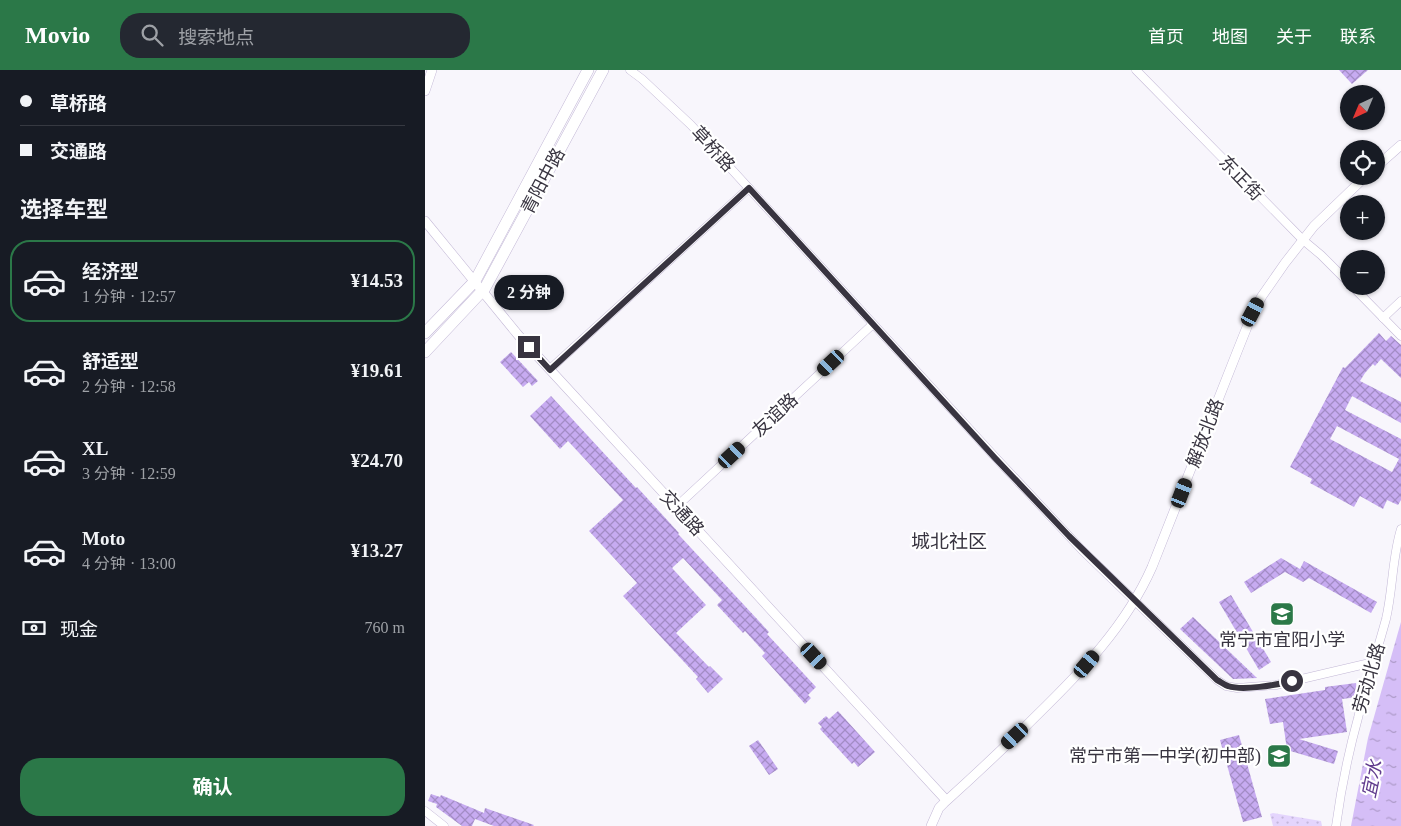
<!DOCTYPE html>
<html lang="zh">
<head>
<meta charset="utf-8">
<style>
  :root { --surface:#171b24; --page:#242831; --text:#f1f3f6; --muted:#9ea1a6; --line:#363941; --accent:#2b7848 }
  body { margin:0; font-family:"Times New Roman","Noto Sans SC",serif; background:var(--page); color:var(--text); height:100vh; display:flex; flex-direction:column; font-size:19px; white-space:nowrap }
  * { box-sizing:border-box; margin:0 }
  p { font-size:16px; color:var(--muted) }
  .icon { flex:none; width:28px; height:28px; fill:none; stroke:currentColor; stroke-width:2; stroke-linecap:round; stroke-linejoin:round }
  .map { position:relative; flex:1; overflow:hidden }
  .sheet { display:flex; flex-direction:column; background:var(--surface); width:425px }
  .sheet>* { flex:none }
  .hud { display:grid; align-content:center; height:110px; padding:0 20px; background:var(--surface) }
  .needle { width:32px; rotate:224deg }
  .tools { position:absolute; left:915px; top:15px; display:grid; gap:10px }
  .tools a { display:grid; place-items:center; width:45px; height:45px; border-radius:50%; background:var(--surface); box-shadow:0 1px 4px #0004; font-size:25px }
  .end { position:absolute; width:22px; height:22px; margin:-11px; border:6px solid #383440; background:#fff; box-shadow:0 0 0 2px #fff }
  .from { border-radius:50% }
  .bubble { position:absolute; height:35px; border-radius:18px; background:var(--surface); box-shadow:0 1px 4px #0004; font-size:16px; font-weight:700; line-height:35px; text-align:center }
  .car { position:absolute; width:15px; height:30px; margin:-15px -8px; border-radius:6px; box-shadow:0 0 4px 1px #0007; background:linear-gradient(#222 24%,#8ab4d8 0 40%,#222 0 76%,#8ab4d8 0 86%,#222 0) }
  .hud b { display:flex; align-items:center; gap:18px; height:48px; font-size:19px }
  .hud b+b { border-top:1px solid var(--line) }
  .hud i { width:12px; height:12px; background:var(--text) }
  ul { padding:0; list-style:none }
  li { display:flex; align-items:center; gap:15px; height:82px; margin:0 10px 8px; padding:0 10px; border:2px solid transparent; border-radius:20px }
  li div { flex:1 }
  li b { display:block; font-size:19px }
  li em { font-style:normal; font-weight:700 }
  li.selected { border-color:var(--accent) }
  li>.icon { width:45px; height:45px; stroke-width:1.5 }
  h2 { padding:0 20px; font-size:22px; line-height:60px }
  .pay { display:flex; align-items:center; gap:12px; height:55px; padding:0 20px; font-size:19px }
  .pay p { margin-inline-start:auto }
  .action { display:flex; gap:10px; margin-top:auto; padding:10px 20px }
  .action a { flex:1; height:58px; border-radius:20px; background:var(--accent); color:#fff; font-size:20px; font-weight:700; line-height:58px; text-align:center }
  header { display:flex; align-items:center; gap:30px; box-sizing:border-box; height:70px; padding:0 25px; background:var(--accent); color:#fff }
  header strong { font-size:24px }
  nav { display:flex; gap:28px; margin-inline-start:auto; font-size:18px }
  .search { width:350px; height:45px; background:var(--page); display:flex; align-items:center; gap:12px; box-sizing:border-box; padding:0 18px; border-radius:20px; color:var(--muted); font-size:19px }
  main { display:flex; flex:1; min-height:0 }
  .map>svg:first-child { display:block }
</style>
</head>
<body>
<header>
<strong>Movio</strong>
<div class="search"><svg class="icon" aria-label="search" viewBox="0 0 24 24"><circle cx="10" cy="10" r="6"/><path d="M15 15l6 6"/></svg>搜索地点</div>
<nav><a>首页</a><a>地图</a><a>关于</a><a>联系</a></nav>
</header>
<main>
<section class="sheet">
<div class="hud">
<b><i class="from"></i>草桥路</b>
<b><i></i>交通路</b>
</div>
<h2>选择车型</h2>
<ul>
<li class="selected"><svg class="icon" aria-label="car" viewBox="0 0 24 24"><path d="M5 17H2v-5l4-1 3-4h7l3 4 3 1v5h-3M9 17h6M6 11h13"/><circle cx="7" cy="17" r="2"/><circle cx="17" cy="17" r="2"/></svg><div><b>经济型</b><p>1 分钟 · 12:57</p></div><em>¥14.53</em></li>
<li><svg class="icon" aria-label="car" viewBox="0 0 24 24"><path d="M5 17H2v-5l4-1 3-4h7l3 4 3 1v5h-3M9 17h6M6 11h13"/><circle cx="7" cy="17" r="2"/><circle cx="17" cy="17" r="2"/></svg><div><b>舒适型</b><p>2 分钟 · 12:58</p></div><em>¥19.61</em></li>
<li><svg class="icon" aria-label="car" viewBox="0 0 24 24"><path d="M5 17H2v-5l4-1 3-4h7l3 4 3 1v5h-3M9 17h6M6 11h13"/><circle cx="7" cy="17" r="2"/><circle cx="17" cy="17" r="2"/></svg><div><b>XL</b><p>3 分钟 · 12:59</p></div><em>¥24.70</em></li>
<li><svg class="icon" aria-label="car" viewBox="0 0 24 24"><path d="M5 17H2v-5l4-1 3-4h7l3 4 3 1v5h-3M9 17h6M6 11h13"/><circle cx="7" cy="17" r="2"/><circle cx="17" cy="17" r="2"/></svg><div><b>Moto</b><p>4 分钟 · 13:00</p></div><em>¥13.27</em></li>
</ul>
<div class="pay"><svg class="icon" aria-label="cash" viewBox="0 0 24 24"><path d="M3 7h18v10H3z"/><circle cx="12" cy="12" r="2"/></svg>现金<p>760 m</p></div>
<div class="action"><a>确认</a></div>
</section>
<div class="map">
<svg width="976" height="756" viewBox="0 0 976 756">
  <defs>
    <pattern id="grass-dots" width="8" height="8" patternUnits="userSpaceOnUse" patternTransform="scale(1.25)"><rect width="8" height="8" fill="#e4d5fd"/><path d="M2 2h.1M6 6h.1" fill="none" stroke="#c4b7da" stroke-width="1.8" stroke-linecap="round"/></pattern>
    <pattern id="water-ripples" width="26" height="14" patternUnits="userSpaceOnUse" patternTransform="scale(1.25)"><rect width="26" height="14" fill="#d5bef7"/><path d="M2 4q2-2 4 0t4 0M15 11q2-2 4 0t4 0" fill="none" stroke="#ae9bc9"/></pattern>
    <pattern id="building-cross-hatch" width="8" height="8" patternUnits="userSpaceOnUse" patternTransform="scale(1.25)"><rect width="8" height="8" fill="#c7abf1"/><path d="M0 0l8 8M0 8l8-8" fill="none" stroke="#a38cc5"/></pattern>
  </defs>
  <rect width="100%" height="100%" fill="#f8f6fc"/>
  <!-- grass -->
  <polygon fill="url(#grass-dots)" points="848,743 896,751 897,756 848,756 845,744"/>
  <!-- water -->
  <polygon fill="url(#water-ripples)" points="976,552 976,756 926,756 943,668"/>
  <!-- building -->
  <g fill="url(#building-cross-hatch)" fill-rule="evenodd">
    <polygon points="914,0 943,0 927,14"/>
    <path d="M954,263L961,271L966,266L976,275V308L956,289L950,296L948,294L940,303L935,311L976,332V353L927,326L920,340L976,369V430L973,435L962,430L958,439L935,426L929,437L885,413L887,409L865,397L918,297L920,298ZM912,356L974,389L967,402L905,369Z"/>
    <polygon points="86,282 113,311 107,316 104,312 98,317 75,292"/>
    <polygon points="126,326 211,418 212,417 254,463 253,464 344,562 342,564 391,617 383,625 386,628 380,634 337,586 340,583 320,561 318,563 292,535 297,530 258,488 247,498 281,535 251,563 284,597 285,596 298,609 283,623 271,609 273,607 198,526 212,513 164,461 198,430 143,371 135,379 105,346"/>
    <polygon points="856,488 875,499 879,491 952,532 946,543 884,508 878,512 860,502 826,523 819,512"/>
    <polygon points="806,525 846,592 834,600 794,532"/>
    <polygon points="768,547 832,608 808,609 755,559"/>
    <polygon points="931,613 933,627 917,629 922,662 874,669 913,681 909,694 862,680 858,652 845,654 840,629 900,620 900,617"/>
    <polygon points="413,641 450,682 433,697 429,692 427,694 395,659 397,657 393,653 401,646 404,649"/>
    <polygon points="814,665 837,747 818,752 795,670"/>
    <polygon points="333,670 353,699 344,705 324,676"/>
    <polygon points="6,724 15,727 16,725 59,743 60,738 109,755 108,756 69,756 50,749 47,756 37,756 11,737 12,734 3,731"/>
  </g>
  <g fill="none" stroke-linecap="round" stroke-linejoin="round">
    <defs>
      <g id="minor">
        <polyline points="205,0 217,9 266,55 570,387 657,480 792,610 801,616 812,618 851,615 949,592"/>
        <polyline points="711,0 878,170 896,185 924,213"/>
        <polyline points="927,216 976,266"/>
        <polyline points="958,248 976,231"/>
        <polyline points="125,299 324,118"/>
        <polyline points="251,437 448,254"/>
        <polyline points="0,741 19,756"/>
        <path d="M911,756C916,719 923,684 933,648C941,615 952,582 961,549C968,519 967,488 976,459"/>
      </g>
      <g id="tertiary">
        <polyline points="0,21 7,0"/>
        <polyline points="951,97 976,75"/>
        <polyline points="0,151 94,266 521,730"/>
        <path d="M506,756L514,738L519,733C550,705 581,676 611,646C656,602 701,556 727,497L812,282L828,242L837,226L860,193L889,156L941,106"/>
      </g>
      <g id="primary">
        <polyline points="0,263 50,211 163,0"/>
        <polyline points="0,282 60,218 178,0"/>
      </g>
    </defs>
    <!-- minor casing -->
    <use href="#minor" stroke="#c3b8d6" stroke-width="9"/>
    <!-- tertiary casing -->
    <use href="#tertiary" stroke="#c3b8d6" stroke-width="10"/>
    <!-- primary casing -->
    <use href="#primary" stroke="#c3b8d6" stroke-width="12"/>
    <!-- minor -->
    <use href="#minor" stroke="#fff" stroke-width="8"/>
    <!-- tertiary -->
    <use href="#tertiary" stroke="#fff" stroke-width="9"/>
    <!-- primary -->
    <use href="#primary" stroke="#fff" stroke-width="11"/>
  </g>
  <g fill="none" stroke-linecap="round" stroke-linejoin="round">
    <!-- route -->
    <path stroke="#383440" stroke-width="6" d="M104,277L125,300L324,118L570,388L644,466L792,610C796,612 799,615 803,616C818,621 851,615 867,611"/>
  </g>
  <!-- icons -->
  <defs>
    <symbol id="school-square" viewBox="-11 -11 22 22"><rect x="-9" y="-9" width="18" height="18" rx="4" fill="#2b7848" stroke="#fff"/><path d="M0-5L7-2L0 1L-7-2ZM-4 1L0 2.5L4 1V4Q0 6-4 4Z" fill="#fff"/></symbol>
  </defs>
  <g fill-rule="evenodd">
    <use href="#school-square" x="843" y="530" width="28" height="28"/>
    <use href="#school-square" x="840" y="672" width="28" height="28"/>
  </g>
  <g text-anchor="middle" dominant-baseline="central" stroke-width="4.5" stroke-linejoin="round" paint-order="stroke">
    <!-- street labels -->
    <g font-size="18" fill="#383440" stroke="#fff">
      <text transform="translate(288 79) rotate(47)">草桥路</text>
      <text transform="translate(816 108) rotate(46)">东正街</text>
      <text transform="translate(118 111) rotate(-62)">青阳中路</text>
      <text transform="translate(350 345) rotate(-43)">友谊路</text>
      <text transform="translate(780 363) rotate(-69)">解放北路</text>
      <text transform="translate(257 443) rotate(47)">交通路</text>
      <text transform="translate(944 608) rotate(-74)">劳动北路</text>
    </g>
    <!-- poi labels -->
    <g font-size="18" fill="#383440" stroke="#fff">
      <text x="857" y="570">常宁市宜阳小学</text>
      <text x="836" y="686" text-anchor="end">常宁市第一中学(初中部)</text>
    </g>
    <!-- neighbourhood labels -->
    <g font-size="19" fill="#383440" stroke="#fff">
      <text x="524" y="471">城北社区</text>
    </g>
    <!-- water labels -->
    <g font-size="19" font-style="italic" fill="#613c8e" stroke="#fff">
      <text transform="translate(947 709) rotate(-78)">宜水</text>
    </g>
  </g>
</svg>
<div class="tools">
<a><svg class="needle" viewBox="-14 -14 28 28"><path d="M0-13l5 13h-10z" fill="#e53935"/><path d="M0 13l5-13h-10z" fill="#9ea1a6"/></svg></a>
<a><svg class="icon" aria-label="locate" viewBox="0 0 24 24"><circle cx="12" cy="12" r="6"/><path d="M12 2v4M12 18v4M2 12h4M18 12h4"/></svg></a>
<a>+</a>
<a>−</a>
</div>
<i class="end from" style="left:867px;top:611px"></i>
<i class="end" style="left:104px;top:277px"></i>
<div class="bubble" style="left:69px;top:205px;width:70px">2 分钟</div>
<i class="car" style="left:828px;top:242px;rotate:28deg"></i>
<i class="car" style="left:406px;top:293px;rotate:227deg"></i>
<i class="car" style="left:307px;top:385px;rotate:47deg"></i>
<i class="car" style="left:757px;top:423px;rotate:21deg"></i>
<i class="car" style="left:389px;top:586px;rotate:137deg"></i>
<i class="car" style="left:662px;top:594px;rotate:40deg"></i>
<i class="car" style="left:590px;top:666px;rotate:227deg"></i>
</div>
</main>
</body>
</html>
